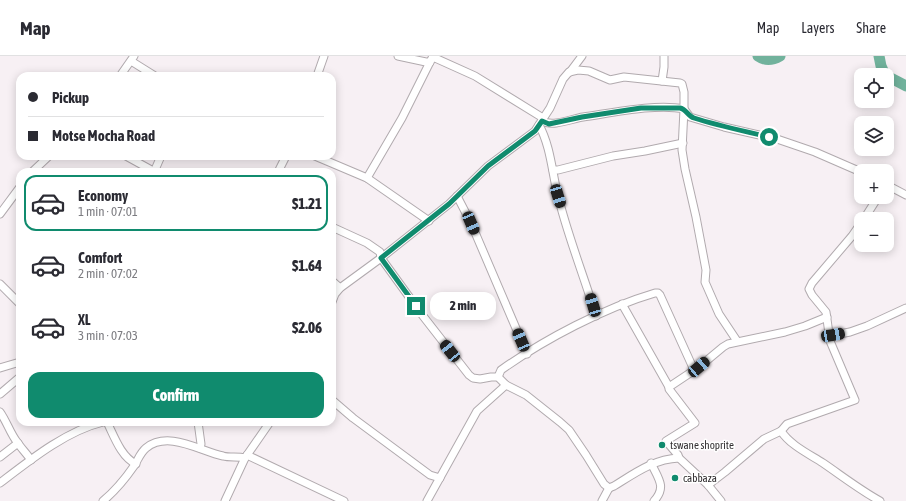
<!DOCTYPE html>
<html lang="en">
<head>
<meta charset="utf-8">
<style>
  :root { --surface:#fff; --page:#f2f2f3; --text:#2b2b33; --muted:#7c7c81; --line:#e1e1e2; --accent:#108b6e }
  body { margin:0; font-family:"Asap Condensed",sans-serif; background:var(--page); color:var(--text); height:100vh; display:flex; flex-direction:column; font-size:15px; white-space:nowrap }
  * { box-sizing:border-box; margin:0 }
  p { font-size:13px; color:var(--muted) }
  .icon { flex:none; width:22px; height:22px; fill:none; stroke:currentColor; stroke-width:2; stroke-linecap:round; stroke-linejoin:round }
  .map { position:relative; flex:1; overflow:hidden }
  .panel { position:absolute; left:16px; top:112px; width:320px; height:258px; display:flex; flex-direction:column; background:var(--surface); border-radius:12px; box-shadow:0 2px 10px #0003 }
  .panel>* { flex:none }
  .hud { position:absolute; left:16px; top:16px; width:320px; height:88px; border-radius:12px; box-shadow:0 2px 10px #0003; display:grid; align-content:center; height:88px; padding:0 12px; background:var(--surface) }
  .buttons { position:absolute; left:854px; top:12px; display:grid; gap:8px }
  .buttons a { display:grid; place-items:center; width:40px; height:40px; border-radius:8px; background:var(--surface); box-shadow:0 2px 10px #0003; font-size:20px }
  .end { position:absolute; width:18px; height:18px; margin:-9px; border:5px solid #108b6e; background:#fff; box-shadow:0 0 0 2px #fff }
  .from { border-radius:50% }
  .bubble { position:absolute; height:28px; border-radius:12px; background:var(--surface); box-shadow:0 2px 10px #0003; font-size:13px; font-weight:800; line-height:28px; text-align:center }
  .car { position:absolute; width:12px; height:24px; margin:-12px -6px; border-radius:5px; box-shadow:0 0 3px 1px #0007; background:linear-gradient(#222 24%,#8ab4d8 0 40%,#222 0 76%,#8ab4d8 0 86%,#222 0) }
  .hud b { display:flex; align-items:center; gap:14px; height:38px; font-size:15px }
  .hud b+b { border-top:1px solid var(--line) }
  .hud i { width:10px; height:10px; background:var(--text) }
  ul { padding:7px 0 0; list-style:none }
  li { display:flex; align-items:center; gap:12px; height:56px; margin:0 8px 6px; padding:0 4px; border:2px solid transparent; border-radius:12px }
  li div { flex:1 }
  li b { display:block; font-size:15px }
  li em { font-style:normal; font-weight:800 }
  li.selected { border-color:var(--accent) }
  li>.icon { width:36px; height:36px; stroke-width:1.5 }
  .primary-button { display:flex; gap:8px; margin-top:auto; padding:8px 12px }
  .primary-button a { flex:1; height:46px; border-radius:12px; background:var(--accent); color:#fff; font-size:16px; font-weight:800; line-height:46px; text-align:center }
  header { display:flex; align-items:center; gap:24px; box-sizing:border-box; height:56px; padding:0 20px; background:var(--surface); border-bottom:1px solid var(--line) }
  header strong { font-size:19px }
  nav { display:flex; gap:22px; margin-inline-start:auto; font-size:14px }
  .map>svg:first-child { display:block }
</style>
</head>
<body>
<header>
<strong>Map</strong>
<nav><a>Map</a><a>Layers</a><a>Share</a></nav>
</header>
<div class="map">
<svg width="906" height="445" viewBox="0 0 906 445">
  <rect width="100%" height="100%" fill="#f7f0f4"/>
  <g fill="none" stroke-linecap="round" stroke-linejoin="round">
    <!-- river -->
    <g stroke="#71b29c" stroke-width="11">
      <path d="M758,0C765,5 773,4 780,0"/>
      <polyline points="879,0 881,10 885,19"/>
      <polyline points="887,20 906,30"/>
    </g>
    <defs>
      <g id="minor">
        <polyline points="398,0 426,6 430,6"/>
        <polyline points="131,5 155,20"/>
        <polyline points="570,16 582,0"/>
        <polyline points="120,20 134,0"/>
        <polyline points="317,20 324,0"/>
        <polyline points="662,25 664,11 664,0"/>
        <path d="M542,65C553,71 571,63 583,61C611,57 657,47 684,53L682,94L685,113L696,161L706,214L705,226L719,258L737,285"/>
        <path d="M539,69C551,91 552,117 558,140C568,181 584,220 596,260"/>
        <polyline points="126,100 155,116"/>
        <polyline points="315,100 367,122 429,165"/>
        <polyline points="553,114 558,114 613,100 645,95 683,87"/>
        <polyline points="32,116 49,100"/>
        <polyline points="154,116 161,100"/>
        <polyline points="278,116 286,100"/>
        <polyline points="367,122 402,62 432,2 435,2 475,20 543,62"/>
        <polyline points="887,129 906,139"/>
        <polyline points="457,140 471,167 527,298"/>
        <polyline points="0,158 20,131"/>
        <polyline points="864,163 878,141"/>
        <polyline points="332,171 367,187 380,196 381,202 449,148 488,110 535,75 550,52 563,23 569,16 578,14 589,15 610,24 624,21 680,27 682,28 684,36 684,53 690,61 724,71 777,83 815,96 861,116"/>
        <polyline points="332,225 340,232"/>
        <polyline points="0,228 20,248"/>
        <path d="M332,246L335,238L340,232L381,202L423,260L469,319L473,322L480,323L491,321H498L506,329L526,339L560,366L569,374L586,399L604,428L609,432L614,430C635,417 654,403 679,402L708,429L721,445"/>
        <polyline points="622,248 669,331 699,311 723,291 728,288 785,276 805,270 827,261"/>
        <polyline points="829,280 850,276 867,270 906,252"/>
        <polyline points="0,312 20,306"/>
        <path d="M498,321L501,314C545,283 604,252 655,237H658L660,239L694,314"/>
        <polyline points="669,331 669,333 695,367 666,385 678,399 679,402"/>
        <polyline points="0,338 20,321"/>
        <polyline points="332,344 353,362 430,419 440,422"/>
        <path d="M0,356C7,366 10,377 17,386C21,392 27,398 31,404"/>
        <path d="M107,366C114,380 121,401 136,408"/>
        <polyline points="198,366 201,388 200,392"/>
        <polyline points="781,375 787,368 855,344 830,285 826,256 812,239 809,233 812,227 852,180 861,167"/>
        <polyline points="247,399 344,445"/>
        <polyline points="0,401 18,387"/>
        <path d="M651,407C658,422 667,431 654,445"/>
        <path d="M0,427C30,404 66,375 103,366"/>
        <path d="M708,429L725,416L764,383L781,375C790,389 809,398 823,407C842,420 860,434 880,445"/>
        <path d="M103,445C115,435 125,423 134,410C138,404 140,397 146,392C168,374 200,395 223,400C230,402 238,400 245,402"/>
        <polyline points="225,445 245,402 270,366"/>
        <polyline points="427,445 477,355 506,329"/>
        <polyline points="602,445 609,432"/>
      </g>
    </defs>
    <!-- minor casing -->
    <use href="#minor" stroke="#b1aaae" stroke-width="9"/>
    <!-- minor -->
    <use href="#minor" stroke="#fff" stroke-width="7"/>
  </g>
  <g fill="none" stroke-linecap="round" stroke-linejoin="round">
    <!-- route -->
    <path stroke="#108b6e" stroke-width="5" d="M416,250L381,202L449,148L488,110L535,75L542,65L549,68L582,61L641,52H680C686,53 688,60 694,62C719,70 744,75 769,81"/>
  </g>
  <!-- markers -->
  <g fill="#108b6e" stroke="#fff" stroke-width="1.5">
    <circle cx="662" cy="389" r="4"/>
    <circle cx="675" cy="422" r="4"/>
  </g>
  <g text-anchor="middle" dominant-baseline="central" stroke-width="3" stroke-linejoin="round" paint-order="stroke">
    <!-- poi labels -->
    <g font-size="11" fill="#322f31" stroke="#fff" text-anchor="start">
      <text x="670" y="389">tswane shoprite</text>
      <text x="683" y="422">cabbaza</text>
    </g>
  </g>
</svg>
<div class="buttons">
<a><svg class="icon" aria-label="locate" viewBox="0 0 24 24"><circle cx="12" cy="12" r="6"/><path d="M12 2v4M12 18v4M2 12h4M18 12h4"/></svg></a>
<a><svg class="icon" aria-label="layers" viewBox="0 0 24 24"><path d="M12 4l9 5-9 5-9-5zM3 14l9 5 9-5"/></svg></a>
<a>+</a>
<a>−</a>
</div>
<i class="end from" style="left:769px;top:81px"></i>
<i class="end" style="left:416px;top:250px"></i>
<div class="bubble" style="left:430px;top:236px;width:66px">2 min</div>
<i class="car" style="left:558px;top:140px;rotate:163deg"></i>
<i class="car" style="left:471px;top:167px;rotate:157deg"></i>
<i class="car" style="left:593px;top:249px;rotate:343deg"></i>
<i class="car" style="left:833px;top:279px;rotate:80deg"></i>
<i class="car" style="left:521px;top:284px;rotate:337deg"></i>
<i class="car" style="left:450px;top:295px;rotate:322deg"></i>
<i class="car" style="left:699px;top:311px;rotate:49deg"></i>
<div class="hud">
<b><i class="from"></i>Pickup</b>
<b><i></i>Motse Mocha Road</b>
</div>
<section class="panel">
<ul>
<li class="selected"><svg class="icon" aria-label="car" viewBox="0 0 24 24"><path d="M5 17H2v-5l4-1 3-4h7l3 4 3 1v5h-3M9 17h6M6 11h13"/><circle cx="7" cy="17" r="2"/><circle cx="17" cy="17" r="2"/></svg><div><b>Economy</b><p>1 min · 07:01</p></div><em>$1.21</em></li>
<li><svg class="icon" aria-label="car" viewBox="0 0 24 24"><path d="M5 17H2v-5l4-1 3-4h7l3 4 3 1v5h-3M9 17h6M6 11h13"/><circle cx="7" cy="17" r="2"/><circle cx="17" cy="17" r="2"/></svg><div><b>Comfort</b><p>2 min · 07:02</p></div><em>$1.64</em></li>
<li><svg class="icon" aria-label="car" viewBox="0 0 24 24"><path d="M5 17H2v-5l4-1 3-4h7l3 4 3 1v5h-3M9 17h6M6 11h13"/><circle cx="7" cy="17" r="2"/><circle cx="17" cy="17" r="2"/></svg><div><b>XL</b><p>3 min · 07:03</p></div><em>$2.06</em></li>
</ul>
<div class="primary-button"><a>Confirm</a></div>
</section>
</div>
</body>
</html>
